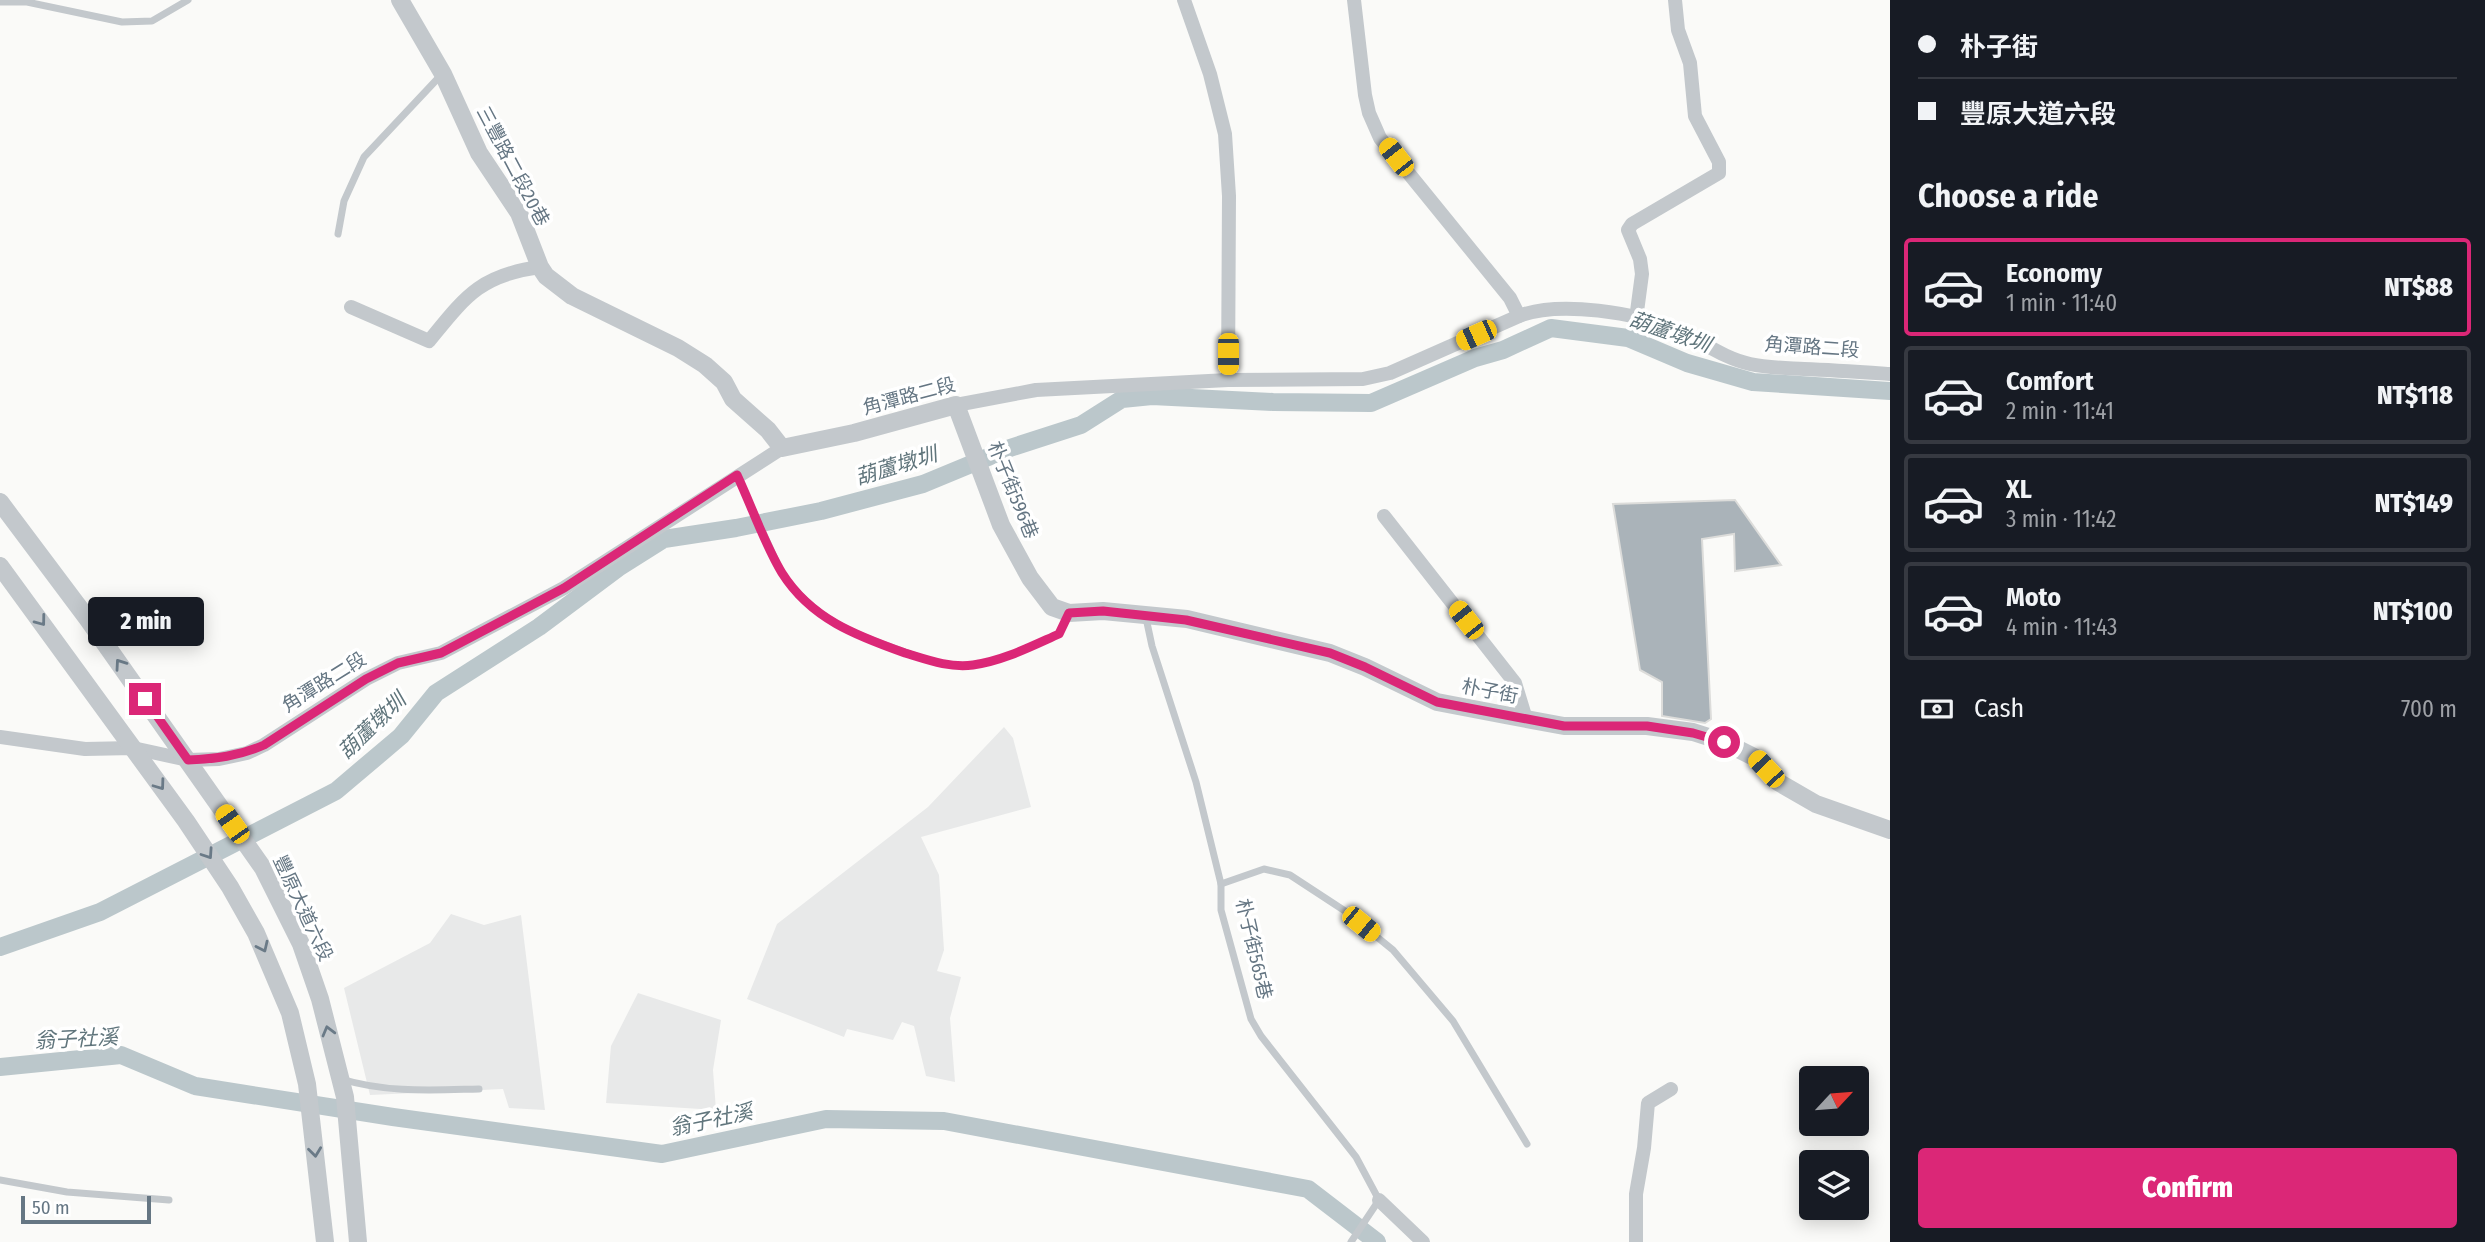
<!DOCTYPE html>
<html lang="en">
<head>
<meta charset="utf-8">
<style>
  :root { --surface:#171b24; --page:#20242c; --text:#f1f3f6; --muted:#9ea1a6; --line:#363941; --accent:#db2777 }
  body { margin:0; font-family:"Fira Sans Condensed","Noto Sans TC",sans-serif; background:var(--page); color:var(--text); height:100vh; display:flex; flex-direction:column; font-size:26px; white-space:nowrap }
  * { box-sizing:border-box; margin:0 }
  p { font-size:23px; color:var(--muted) }
  .icon { flex:none; width:38px; height:38px; fill:none; stroke:currentColor; stroke-width:2; stroke-linecap:round; stroke-linejoin:round }
  .map { position:relative; flex:1; overflow:hidden }
  .details { display:flex; flex-direction:column; background:var(--surface); width:595px }
  .details>* { flex:none }
  .top-card { display:grid; align-content:center; height:154px; padding:0 28px; background:var(--surface) }
  .needle { width:46px; rotate:64deg }
  .controls { position:absolute; left:1799px; top:1066px; display:grid; gap:14px }
  .controls a { display:grid; place-items:center; width:70px; height:70px; border-radius:7px; background:var(--surface); box-shadow:0 4px 18px #0003; font-size:35px }
  .scale { position:absolute; left:21px; bottom:18px; width:130px; box-sizing:border-box; padding-left:7px; border:4px solid #657683; border-top:0; font-size:19px; line-height:24px; white-space:nowrap; color:#657683; -webkit-text-stroke:5px #fff; paint-order:stroke }
  .end { position:absolute; width:32px; height:32px; margin:-16px; border:9px solid #db2777; background:#fff; box-shadow:0 0 0 4px #fff }
  .from { border-radius:50% }
  .bubble { position:absolute; height:49px; border-radius:7px; background:var(--surface); box-shadow:0 4px 18px #0003; font-size:23px; font-weight:800; line-height:49px; text-align:center }
  .car { position:absolute; width:21px; height:42px; margin:-21px -10px; border-radius:9px; box-shadow:0 0 5px 2px #0007; background:linear-gradient(#f5c518 24%,#345 0 40%,#f5c518 0 76%,#345 0 86%,#f5c518 0) }
  .top-card b { display:flex; align-items:center; gap:24px; height:66px; font-size:26px }
  .top-card b+b { border-top:2px solid var(--line) }
  .top-card i { width:18px; height:18px; background:var(--text) }
  ul { padding:0; list-style:none }
  li { display:flex; align-items:center; gap:21px; height:98px; margin:0 14px 10px; padding:0 14px; border:4px solid var(--line); border-radius:7px }
  li div { flex:1 }
  li b { display:block; font-size:26px }
  li em { font-style:normal; font-weight:800 }
  li.selected { border-color:var(--accent) }
  li>.icon { width:63px; height:63px; stroke-width:1.5 }
  h2 { padding:0 28px; font-size:32px; line-height:84px }
  .pay { display:flex; align-items:center; gap:18px; height:77px; padding:0 28px; font-size:26px }
  .pay p { margin-inline-start:auto }
  .action { display:flex; gap:14px; margin-top:auto; padding:14px 28px }
  .action a { flex:1; height:80px; border-radius:7px; background:var(--accent); color:#fff; font-size:28px; font-weight:800; line-height:80px; text-align:center }
  main { display:flex; flex:1; min-height:0 }
  .map>svg:first-child { display:block }
</style>
</head>
<body>
<main>
<div class="map">
<svg width="1890" height="1242" viewBox="0 0 1890 1242">
  <rect width="100%" height="100%" fill="#fafaf8"/>
  <!-- built -->
  <g fill="#e8e9e9">
    <polygon points="1004,727 1013,738 1031,807 921,837 939,875 944,950 937,971 961,977 950,1018 955,1082 926,1076 914,1026 902,1022 893,1040 847,1029 844,1037 747,999 777,924 928,807"/>
    <polygon points="451,914 484,925 521,915 545,1110 509,1108 503,1089 370,1095 344,988 430,943"/>
    <polygon points="638,993 721,1020 713,1070 716,1110 606,1103 611,1046"/>
  </g>
  <g fill="none" stroke-linecap="round" stroke-linejoin="round">
    <!-- canal -->
    <g stroke="#bbc7cb" stroke-width="18">
      <polyline points="0,947 100,912 336,791 401,736 436,693 539,627 618,568 664,539 736,528 821,511 923,484 1010,448 1081,425 1122,399 1152,396 1273,402 1371,403 1475,358 1503,350 1551,328 1628,338 1687,363 1753,382 1890,391"/>
      <polyline points="0,1067 121,1055 195,1086 393,1117 662,1154 826,1119 944,1121 1308,1189 1377,1242"/>
    </g>
  </g>
  <!-- building -->
  <polygon fill="#aab3b9" stroke="#dcdcda" stroke-width="2" points="1735,500 1781,565 1735,571 1734,534 1702,539 1711,719 1705,723 1662,716 1662,682 1640,670 1613,504"/>
  <g fill="none" stroke-linecap="round" stroke-linejoin="round">
    <!-- service -->
    <g stroke="#c3c8cc" stroke-width="7">
      <polyline points="0,2 27,2 122,22 152,21 188,0"/>
      <polyline points="338,234 344,201 364,157 442,74"/>
      <path d="M737,475L781,572C815,619 851,634 905,652C927,660 948,668 973,665C1002,662 1031,645 1059,634L1069,614"/>
      <polyline points="1146,618 1152,646 1196,782 1221,884 1221,910 1251,1019 1261,1036 1356,1157 1379,1200 1351,1242"/>
      <polyline points="1221,884 1264,869 1290,875 1345,911 1393,950 1453,1021 1527,1144"/>
      <path d="M341,1079C387,1093 432,1090 479,1089"/>
      <polyline points="0,1180 67,1192 169,1200"/>
    </g>
    <!-- minor -->
    <g stroke="#c3c8cc" stroke-width="14">
      <polyline points="1184,0 1210,74 1225,134 1229,196 1228,380"/>
      <polyline points="1354,0 1365,95 1369,113 1380,138 1510,298 1519,316"/>
      <path d="M351,307L429,341C465,297 480,275 540,267"/>
      <polyline points="1636,319 1642,274 1640,259 1628,230 1632,224 1719,173 1719,162 1695,116 1690,63 1678,30 1675,0"/>
      <path d="M956,405L1036,390L1228,380L1363,379L1390,373L1519,316C1560,300 1637,313 1677,330C1702,341 1723,358 1750,364C1768,368 1786,368 1804,369C1833,370 1861,372 1890,374"/>
      <polyline points="1384,516 1515,683 1526,719"/>
      <polyline points="0,737 85,749 133,748 188,760 219,759 247,753 264,745 366,679 398,663 441,653 564,588 782,448"/>
      <polyline points="1379,1200 1423,1242"/>
      <polyline points="1636,1242 1636,1194 1644,1148 1648,1103 1671,1089"/>
    </g>
    <!-- tertiary -->
    <g stroke="#c3c8cc" stroke-width="18">
      <polyline points="400,0 443,74 479,153 519,213 540,267 546,276 572,296 678,348 705,365 724,382 733,399 768,430 782,448 854,433 956,405 1001,525 1030,578 1052,607 1069,613 1103,611 1187,619 1330,653 1365,667 1437,702 1505,715 1564,726 1647,726 1693,732 1724,742 1754,757 1778,782 1816,804 1890,830"/>
      <polyline points="0,502 87,618 263,868 301,944 320,999 345,1097 358,1242"/>
      <polyline points="0,566 186,821 230,887 256,933 290,1013 307,1084 325,1242"/>
    </g>
  </g>
  <!-- one-way arrows -->
  <defs><path id="oneway-chevron" d="M-2-3.5L2.5 0L-2 3.5" fill="none" stroke-width="1.6" stroke-linecap="round" stroke-linejoin="round" transform="scale(1.75)"/></defs>
  <g stroke="#6a7a87">
    <use href="#oneway-chevron" transform="translate(41 621) rotate(53)"/>
    <use href="#oneway-chevron" transform="translate(120 664) rotate(-125)"/>
    <use href="#oneway-chevron" transform="translate(160 785) rotate(54)"/>
    <use href="#oneway-chevron" transform="translate(208 854) rotate(56)"/>
    <use href="#oneway-chevron" transform="translate(263 947) rotate(65)"/>
    <use href="#oneway-chevron" transform="translate(328 1031) rotate(-105)"/>
    <use href="#oneway-chevron" transform="translate(315 1152) rotate(83)"/>
  </g>
  <g fill="none" stroke-linecap="round" stroke-linejoin="round">
    <!-- route -->
    <path stroke="#db2777" stroke-width="9" d="M145,699L188,760C215,759 239,756 264,745L366,679L398,663L441,653L564,588L737,475C752,507 764,543 782,573C811,619 857,636 905,653C928,660 949,668 973,665C1003,661 1032,646 1059,634L1069,613L1103,611L1186,620L1330,653L1365,667L1437,702L1564,726H1647L1693,733L1724,742"/>
  </g>
  <g text-anchor="middle" dominant-baseline="central" stroke-width="7" stroke-linejoin="round" paint-order="stroke">
    <!-- street labels -->
    <g font-size="19" fill="#657683" stroke="#fff">
      <text transform="translate(513 166) rotate(62)">三豐路二段20巷</text>
      <text transform="translate(1812 347) rotate(4)">角潭路二段</text>
      <text transform="translate(909 396) rotate(-15)">角潭路二段</text>
      <text transform="translate(1013 490) rotate(68)">朴子街596巷</text>
      <text transform="translate(324 682) rotate(-32)">角潭路二段</text>
      <text transform="translate(1490 691) rotate(11)">朴子街</text>
      <text transform="translate(303 908) rotate(65)">豐原大道六段</text>
      <text transform="translate(1254 949) rotate(77)">朴子街565巷</text>
    </g>
    <!-- water labels -->
    <g font-size="21" font-style="italic" fill="#60757c" stroke="#fff">
      <text transform="translate(1670 332) rotate(19)">葫蘆墩圳</text>
      <text transform="translate(896 466) rotate(-17)">葫蘆墩圳</text>
      <text transform="translate(372 726) rotate(-44)">葫蘆墩圳</text>
      <text transform="translate(76 1039) rotate(-3)">翁子社溪</text>
      <text transform="translate(711 1120) rotate(-12)">翁子社溪</text>
    </g>
  </g>
</svg>
<div class="controls">
<a><svg class="needle" viewBox="-14 -14 28 28"><path d="M0-13l5 13h-10z" fill="#e53935"/><path d="M0 13l5-13h-10z" fill="#9ea1a6"/></svg></a>
<a><svg class="icon" aria-label="layers" viewBox="0 0 24 24"><path d="M12 4l9 5-9 5-9-5zM3 14l9 5 9-5"/></svg></a>
</div>
<div class="scale">50 m</div>
<i class="end from" style="left:1724px;top:742px"></i>
<i class="end" style="left:145px;top:699px"></i>
<div class="bubble" style="left:88px;top:597px;width:116px">2 min</div>
<i class="car" style="left:1396px;top:157px;rotate:322deg"></i>
<i class="car" style="left:1476px;top:335px;rotate:246deg"></i>
<i class="car" style="left:1228px;top:354px;rotate:180deg"></i>
<i class="car" style="left:1466px;top:620px;rotate:322deg"></i>
<i class="car" style="left:1766px;top:769px;rotate:317deg"></i>
<i class="car" style="left:232px;top:824px;rotate:325deg"></i>
<i class="car" style="left:1361px;top:924px;rotate:129deg"></i>
</div>
<section class="details">
<div class="top-card">
<b><i class="from"></i>朴子街</b>
<b><i></i>豐原大道六段</b>
</div>
<h2>Choose a ride</h2>
<ul>
<li class="selected"><svg class="icon" aria-label="car" viewBox="0 0 24 24"><path d="M5 17H2v-5l4-1 3-4h7l3 4 3 1v5h-3M9 17h6M6 11h13"/><circle cx="7" cy="17" r="2"/><circle cx="17" cy="17" r="2"/></svg><div><b>Economy</b><p>1 min · 11:40</p></div><em>NT$88</em></li>
<li><svg class="icon" aria-label="car" viewBox="0 0 24 24"><path d="M5 17H2v-5l4-1 3-4h7l3 4 3 1v5h-3M9 17h6M6 11h13"/><circle cx="7" cy="17" r="2"/><circle cx="17" cy="17" r="2"/></svg><div><b>Comfort</b><p>2 min · 11:41</p></div><em>NT$118</em></li>
<li><svg class="icon" aria-label="car" viewBox="0 0 24 24"><path d="M5 17H2v-5l4-1 3-4h7l3 4 3 1v5h-3M9 17h6M6 11h13"/><circle cx="7" cy="17" r="2"/><circle cx="17" cy="17" r="2"/></svg><div><b>XL</b><p>3 min · 11:42</p></div><em>NT$149</em></li>
<li><svg class="icon" aria-label="car" viewBox="0 0 24 24"><path d="M5 17H2v-5l4-1 3-4h7l3 4 3 1v5h-3M9 17h6M6 11h13"/><circle cx="7" cy="17" r="2"/><circle cx="17" cy="17" r="2"/></svg><div><b>Moto</b><p>4 min · 11:43</p></div><em>NT$100</em></li>
</ul>
<div class="pay"><svg class="icon" aria-label="cash" viewBox="0 0 24 24"><path d="M3 7h18v10H3z"/><circle cx="12" cy="12" r="2"/></svg>Cash<p>700 m</p></div>
<div class="action"><a>Confirm</a></div>
</section>
</main>
</body>
</html>
